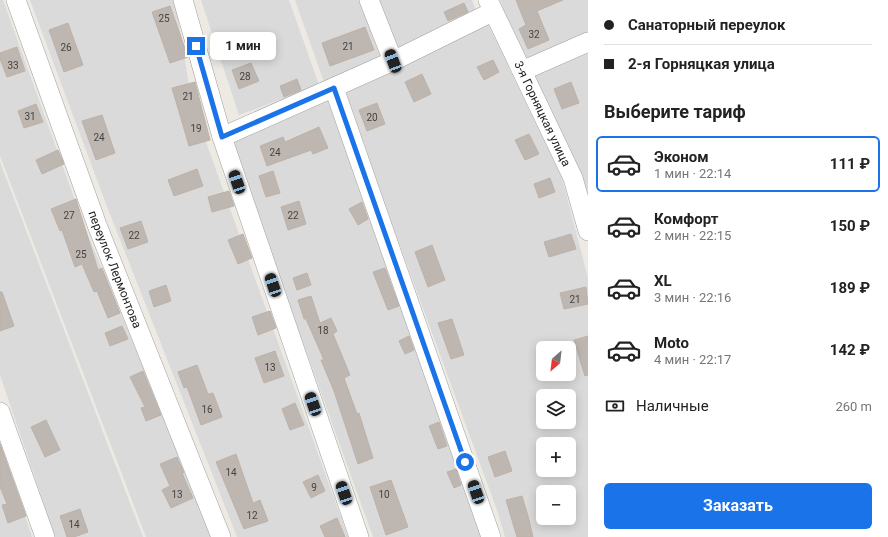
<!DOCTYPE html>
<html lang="ru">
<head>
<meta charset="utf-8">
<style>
  :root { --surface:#fff; --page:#f6f6f6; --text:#222; --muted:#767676; --line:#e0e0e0; --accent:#1a73e8 }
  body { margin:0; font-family:Roboto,sans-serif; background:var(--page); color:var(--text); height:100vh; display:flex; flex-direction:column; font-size:15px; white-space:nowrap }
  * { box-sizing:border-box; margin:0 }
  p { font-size:13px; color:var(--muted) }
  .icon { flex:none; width:22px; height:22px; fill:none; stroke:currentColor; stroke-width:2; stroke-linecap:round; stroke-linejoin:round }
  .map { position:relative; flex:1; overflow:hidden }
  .panel { display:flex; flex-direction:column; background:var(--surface); width:300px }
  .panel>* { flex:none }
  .top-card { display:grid; align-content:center; height:88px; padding:0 16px; background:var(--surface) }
  .needle { width:26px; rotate:208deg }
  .controls { position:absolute; left:536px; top:341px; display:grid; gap:8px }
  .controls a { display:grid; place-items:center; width:40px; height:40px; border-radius:6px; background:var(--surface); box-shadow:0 2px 10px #0003; font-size:20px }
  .end { position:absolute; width:18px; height:18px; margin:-9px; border:5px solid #1a73e8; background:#fff; box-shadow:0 0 0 2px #fff }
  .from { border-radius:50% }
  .bubble { position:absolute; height:28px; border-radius:6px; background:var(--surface); box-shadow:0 2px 10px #0003; font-size:13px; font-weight:700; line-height:28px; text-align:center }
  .car { position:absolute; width:12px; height:24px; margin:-12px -6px; border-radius:5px; box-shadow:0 0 3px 1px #0007; background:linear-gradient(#222 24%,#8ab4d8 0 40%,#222 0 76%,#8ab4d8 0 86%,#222 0) }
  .top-card b { display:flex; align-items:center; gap:14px; height:38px; font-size:15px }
  .top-card b+b { border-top:1px solid var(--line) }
  .top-card i { width:10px; height:10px; background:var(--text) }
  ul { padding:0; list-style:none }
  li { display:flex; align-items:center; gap:12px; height:56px; margin:0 8px 6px; padding:0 8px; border:2px solid transparent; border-radius:6px }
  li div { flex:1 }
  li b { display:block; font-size:15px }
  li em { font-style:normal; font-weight:700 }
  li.on { border-color:var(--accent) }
  li>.icon { width:36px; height:36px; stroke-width:1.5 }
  h2 { padding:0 16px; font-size:18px; line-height:48px }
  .pay { display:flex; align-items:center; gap:10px; height:44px; padding:0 16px; font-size:15px }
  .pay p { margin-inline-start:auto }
  .button { display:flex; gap:8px; margin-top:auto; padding:8px 16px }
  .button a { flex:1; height:46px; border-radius:6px; background:var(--accent); color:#fff; font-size:16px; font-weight:700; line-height:46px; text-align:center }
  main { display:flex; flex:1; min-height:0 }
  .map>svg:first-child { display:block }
</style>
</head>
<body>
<main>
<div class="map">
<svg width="588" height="537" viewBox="0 0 588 537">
  <rect width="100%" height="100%" fill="#edeae4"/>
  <!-- residential -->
  <g fill="#dbdada" fill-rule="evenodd">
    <polygon points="0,0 3,0 85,228 214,537 146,537 0,156"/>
    <polygon points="30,0 173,0 178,18 192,103 348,537 237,537 106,204"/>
    <polygon points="201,0 289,0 319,85 239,115"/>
    <polygon points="295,0 359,0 380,56 324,82"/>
    <polygon points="376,0 472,0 477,13 395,50"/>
    <polygon points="500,0 588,0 588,35 524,62"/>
    <path d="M485,18L562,178L588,278V537H505L497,510L344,93L420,56ZM543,348H569V374H543ZM543,396H569V422H543ZM543,444H569V470H543ZM543,492H569V518H543Z"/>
    <polygon points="588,49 588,200 583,177 532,73"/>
    <polygon points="331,97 485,537 373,537 231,142"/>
    <polygon points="0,162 143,537 55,537 0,375"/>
    <polygon points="0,441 32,537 0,537"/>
  </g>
  <!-- building -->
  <g fill="#bdb6b1" stroke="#beb2a7">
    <polygon points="516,0 563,0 537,11 549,40 528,49 519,29 526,25"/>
    <polygon points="464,3 468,12 448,21 444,12"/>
    <polygon points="170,6 188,57 170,63 152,12"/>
    <polygon points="68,23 83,65 64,72 49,30"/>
    <polygon points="365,27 374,50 330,66 322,43"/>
    <polygon points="17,47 25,71 7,77 0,59 0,53"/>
    <polygon points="493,60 499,72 484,80 477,67"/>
    <polygon points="251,63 259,81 239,89 232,70"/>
    <polygon points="422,74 431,94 414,102 405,82"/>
    <polygon points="297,79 301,90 284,97 280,86"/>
    <polygon points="195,82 210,140 189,146 172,88"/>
    <polygon points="571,82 579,103 562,109 554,89"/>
    <polygon points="377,103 385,124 367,131 359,110"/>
    <polygon points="36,104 43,122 24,128 18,111"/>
    <polygon points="102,115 115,153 96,160 82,121"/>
    <polygon points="319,127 328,148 313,154 311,150 267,166 260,146 283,137 285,142"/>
    <polygon points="529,134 539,154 525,160 515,140"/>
    <polygon points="58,150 64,164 42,174 36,160"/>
    <polygon points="197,169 203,186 174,196 168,180"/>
    <polygon points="273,171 280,193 266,197 259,176"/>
    <polygon points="550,178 555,192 539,198 534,184"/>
    <polygon points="229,191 234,206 212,212 208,197"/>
    <polygon points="76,199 98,270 102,268 120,313 108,318 97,291 94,292 82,264 75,267 62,230 60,231 51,209"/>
    <polygon points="299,201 306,224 288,230 281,207"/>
    <polygon points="362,202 368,219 358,225 349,209"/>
    <polygon points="141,221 148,242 128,249 120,228"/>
    <polygon points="243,234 252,258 238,264 228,240"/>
    <polygon points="571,234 576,249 549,257 544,242"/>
    <polygon points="432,245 445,280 428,287 415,252"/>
    <polygon points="385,268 399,306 388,310 373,272"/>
    <polygon points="307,273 311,285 297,290 293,278"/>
    <polygon points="166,285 171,301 154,307 149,291"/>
    <polygon points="586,287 588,304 564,309 560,293"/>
    <polygon points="0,292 2,292 14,326 0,331"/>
    <polygon points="311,296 320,323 331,318 337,331 333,334 350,375 344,378 357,414 359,413 373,458 358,464 334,391 321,360 324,360 306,319 304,319 298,300"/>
    <polygon points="270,311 276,328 258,335 252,317"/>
    <polygon points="452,319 464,355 451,359 438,323"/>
    <polygon points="122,326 128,339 110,346 105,333"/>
    <polygon points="409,336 414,350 405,354 399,341"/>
    <polygon points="588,336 588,375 585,376 574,340"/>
    <polygon points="275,351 284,376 264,383 255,358"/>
    <polygon points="197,365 208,394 213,393 222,417 201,425 187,387 184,388 178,372"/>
    <polygon points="143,371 161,415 146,421 141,408 145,407 130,377"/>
    <polygon points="295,403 304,425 290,430 282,409"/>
    <polygon points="46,420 60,450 45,457 31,427"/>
    <polygon points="439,422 447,446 438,449 429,426"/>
    <polygon points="0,444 26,516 8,523 2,505 7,504 0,487"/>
    <polygon points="505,451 512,471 495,477 488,457"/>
    <polygon points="236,454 253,503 260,500 268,521 244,529 216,462"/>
    <polygon points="177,457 184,473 182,473 193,498 171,508 162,490 170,486 160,464"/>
    <polygon points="456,469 461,485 454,488 447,472"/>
    <polygon points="318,475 325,491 311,498 303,482"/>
    <polygon points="391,480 408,527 386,535 370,487"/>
    <polygon points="522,496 528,516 533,537 517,537 506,500"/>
    <polygon points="80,509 88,532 74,537 67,537 60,516"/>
    <polygon points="337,518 345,537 325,537 320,526"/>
  </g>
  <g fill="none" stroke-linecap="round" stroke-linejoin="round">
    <defs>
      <g id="street">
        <path id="s1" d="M16,0L97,225L221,537"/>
        <polyline points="183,0 222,137 359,537"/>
        <polyline points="369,0 393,61"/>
        <path id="s2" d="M488,0L573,178L588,231"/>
        <polyline points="522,71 588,42"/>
        <polyline points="334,88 491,537"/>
        <polyline points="222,137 393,61 492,12"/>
        <polyline points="0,412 45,537"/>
      </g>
    </defs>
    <!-- street casing -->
    <use href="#street" stroke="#a1a1a1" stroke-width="20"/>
    <!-- street -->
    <use href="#street" stroke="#fff" stroke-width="19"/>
  </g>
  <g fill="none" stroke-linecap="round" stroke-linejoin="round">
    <!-- route -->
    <polyline stroke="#1a73e8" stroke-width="5" points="196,46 222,137 334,88 465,462"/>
  </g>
  <g text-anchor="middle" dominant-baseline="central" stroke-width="3.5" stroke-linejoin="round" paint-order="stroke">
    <!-- number labels -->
    <g font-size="10" fill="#454342">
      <text x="164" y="18">25</text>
      <text x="534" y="34">32</text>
      <text x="348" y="46">21</text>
      <text x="66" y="47">26</text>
      <text x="13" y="65">33</text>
      <text x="245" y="76">28</text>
      <text x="188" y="96">21</text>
      <text x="30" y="116">31</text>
      <text x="372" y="117">20</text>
      <text x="196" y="128">19</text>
      <text x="99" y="137">24</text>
      <text x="275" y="152">24</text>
      <text x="69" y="215">27</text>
      <text x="293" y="215">22</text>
      <text x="134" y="235">22</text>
      <text x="81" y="254">25</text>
      <text x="575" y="299">21</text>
      <text x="323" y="330">18</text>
      <text x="270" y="367">13</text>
      <text x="207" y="409">16</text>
      <text x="231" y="472">14</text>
      <text x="314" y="487">9</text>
      <text x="177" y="494">13</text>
      <text x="384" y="494">10</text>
      <text x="252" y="515">12</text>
      <text x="74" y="524">14</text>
    </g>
    <!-- street labels -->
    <g font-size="12" fill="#1d1d1d" stroke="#fff">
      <text stroke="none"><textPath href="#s2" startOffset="126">3-я Горняцкая улица</textPath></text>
      <text stroke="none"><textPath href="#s1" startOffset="287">переулок Лермонтова</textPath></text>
    </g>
  </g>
</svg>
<div class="controls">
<a><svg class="needle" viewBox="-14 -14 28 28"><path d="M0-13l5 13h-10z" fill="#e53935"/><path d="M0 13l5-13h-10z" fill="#767676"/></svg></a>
<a><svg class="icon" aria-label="layers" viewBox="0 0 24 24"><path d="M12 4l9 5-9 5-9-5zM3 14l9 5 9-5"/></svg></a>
<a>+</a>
<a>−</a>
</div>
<i class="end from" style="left:465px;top:462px"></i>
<i class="end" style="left:196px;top:46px"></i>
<div class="bubble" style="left:210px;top:32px;width:66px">1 мин</div>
<i class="car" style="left:393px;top:61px;rotate:339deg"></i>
<i class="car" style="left:237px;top:182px;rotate:341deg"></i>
<i class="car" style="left:273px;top:285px;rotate:341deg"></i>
<i class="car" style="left:313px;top:404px;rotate:341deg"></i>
<i class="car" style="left:476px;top:492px;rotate:341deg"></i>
<i class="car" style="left:344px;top:493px;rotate:341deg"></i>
</div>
<section class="panel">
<div class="top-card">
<b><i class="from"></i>Санаторный переулок</b>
<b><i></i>2-я Горняцкая улица</b>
</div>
<h2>Выберите тариф</h2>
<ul>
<li class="on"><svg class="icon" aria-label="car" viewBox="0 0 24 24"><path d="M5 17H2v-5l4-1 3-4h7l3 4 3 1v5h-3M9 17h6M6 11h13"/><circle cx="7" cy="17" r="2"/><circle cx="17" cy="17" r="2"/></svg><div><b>Эконом</b><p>1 мин · 22:14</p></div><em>111 ₽</em></li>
<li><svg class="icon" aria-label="car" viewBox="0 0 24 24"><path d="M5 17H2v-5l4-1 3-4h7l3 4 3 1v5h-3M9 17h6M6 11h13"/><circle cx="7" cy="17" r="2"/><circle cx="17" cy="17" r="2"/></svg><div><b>Комфорт</b><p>2 мин · 22:15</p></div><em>150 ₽</em></li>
<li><svg class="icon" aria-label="car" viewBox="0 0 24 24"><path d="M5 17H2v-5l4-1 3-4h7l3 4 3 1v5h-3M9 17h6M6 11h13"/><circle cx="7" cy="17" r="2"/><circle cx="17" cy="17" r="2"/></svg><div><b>XL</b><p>3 мин · 22:16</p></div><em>189 ₽</em></li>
<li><svg class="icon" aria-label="car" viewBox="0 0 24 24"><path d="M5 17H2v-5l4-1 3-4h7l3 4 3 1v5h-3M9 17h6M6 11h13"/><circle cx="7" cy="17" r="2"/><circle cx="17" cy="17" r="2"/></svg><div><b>Moto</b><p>4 мин · 22:17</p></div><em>142 ₽</em></li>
</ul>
<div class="pay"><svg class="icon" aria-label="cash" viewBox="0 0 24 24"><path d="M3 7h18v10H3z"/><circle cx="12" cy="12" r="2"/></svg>Наличные<p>260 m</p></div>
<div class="button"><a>Заказать</a></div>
</section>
</main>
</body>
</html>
